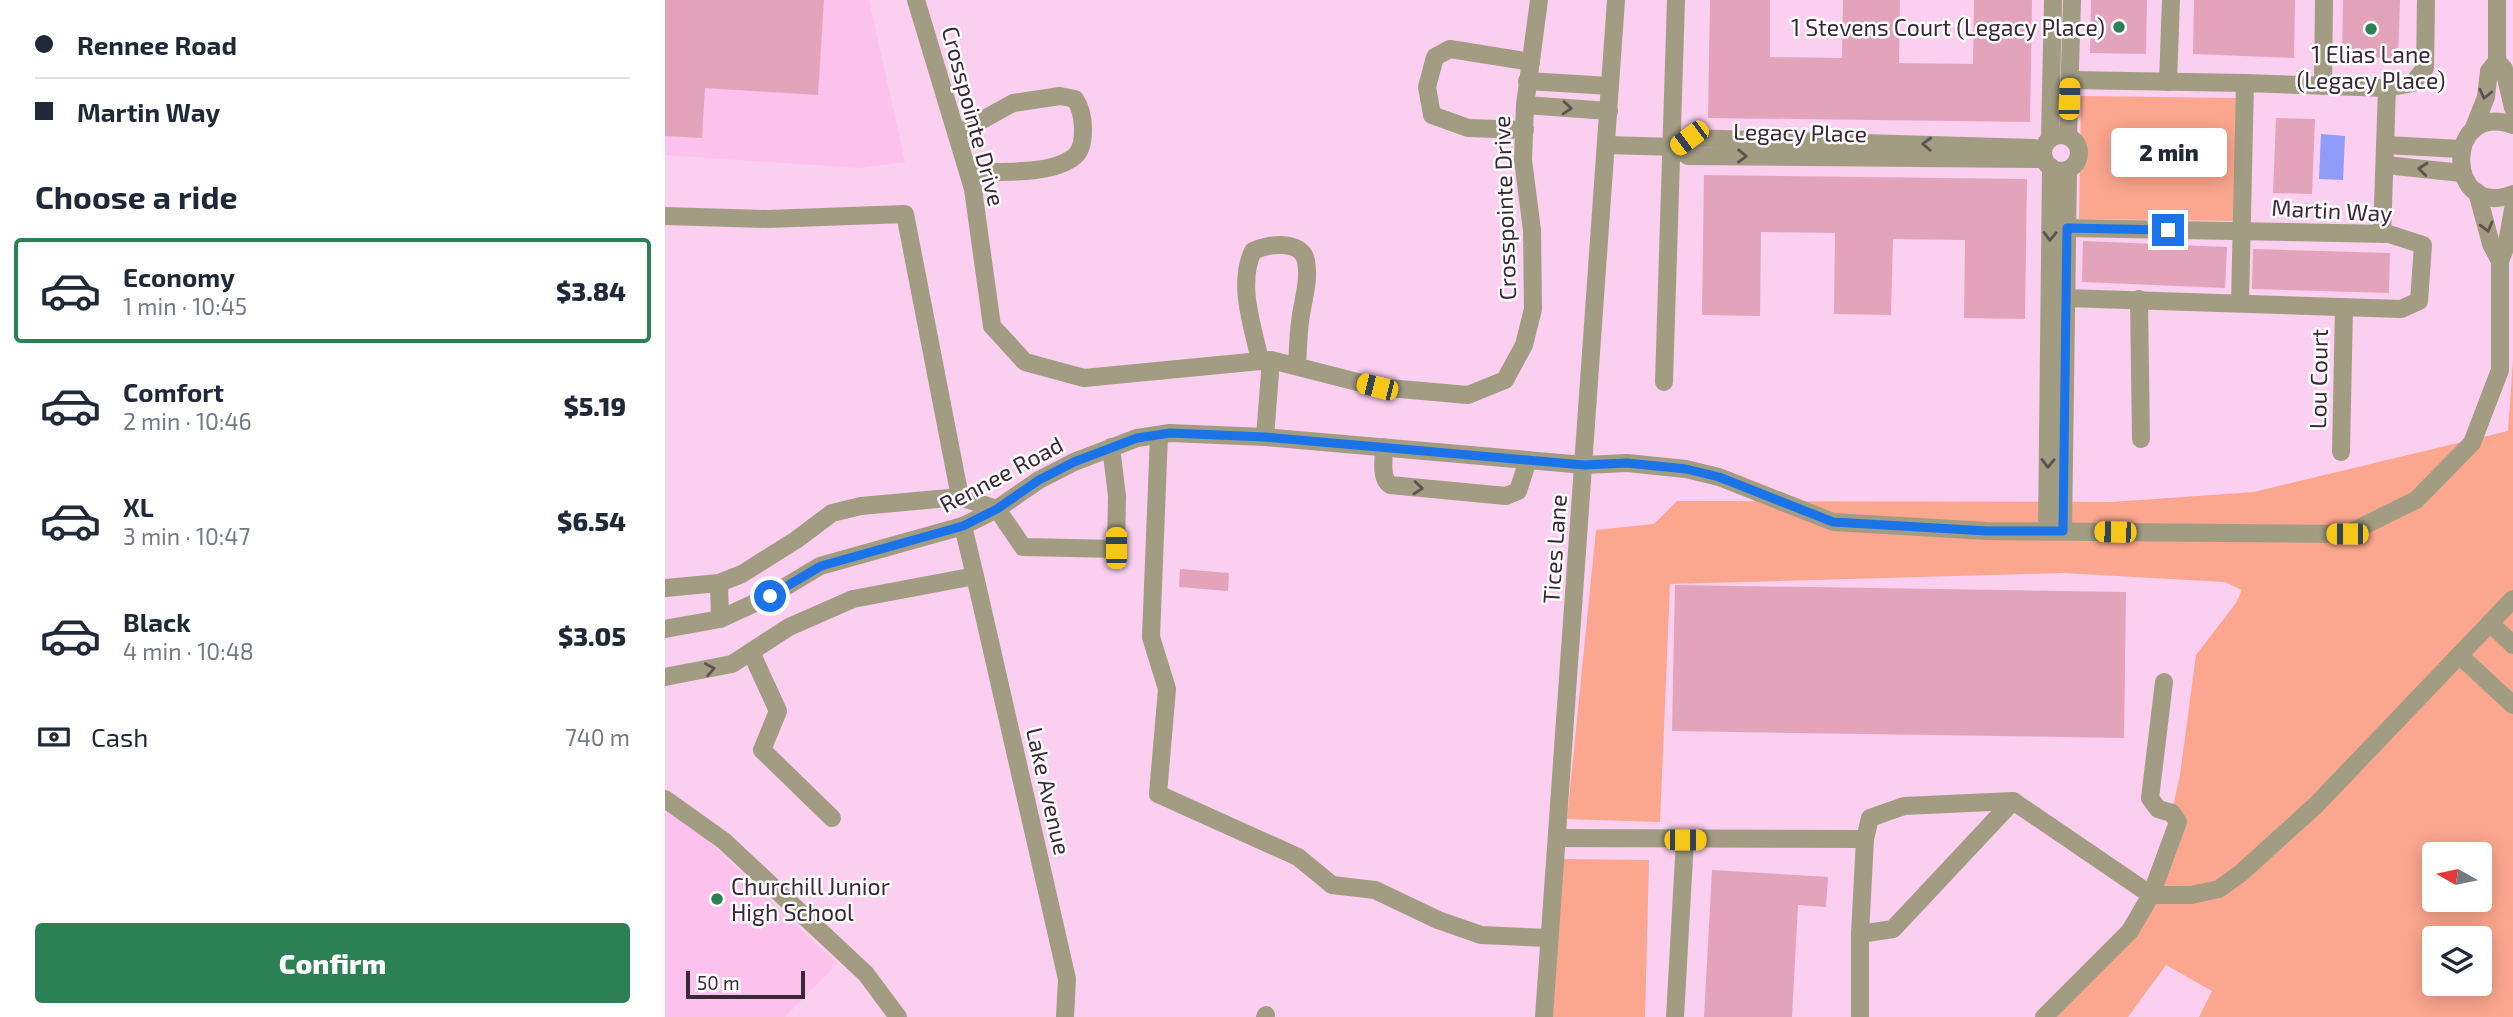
<!DOCTYPE html>
<html lang="en">
<head>
<meta charset="utf-8">
<style>
  :root { --surface:#fff; --page:#f6f6f7; --text:#1f2937; --muted:#747a83; --line:#e0e1e3; --accent:#2c8154 }
  body { margin:0; font-family:"Exo 2",sans-serif; background:var(--page); color:var(--text); height:100vh; display:flex; flex-direction:column; font-size:26px; white-space:nowrap }
  * { box-sizing:border-box; margin:0 }
  p { font-size:23px; color:var(--muted) }
  .icon { flex:none; width:38px; height:38px; fill:none; stroke:currentColor; stroke-width:2; stroke-linecap:round; stroke-linejoin:round }
  .map { position:relative; flex:1; overflow:hidden }
  .panel { display:flex; flex-direction:column; background:var(--surface); width:665px }
  .panel>* { flex:none }
  .hud { display:grid; align-content:center; height:154px; padding:0 35px; background:var(--surface) }
  .needle { width:46px; rotate:279deg }
  .fabs { position:absolute; left:1757px; top:842px; display:grid; gap:14px }
  .fabs a { display:grid; place-items:center; width:70px; height:70px; border-radius:7px; background:var(--surface); box-shadow:0 4px 18px #0003; font-size:35px }
  .scale { position:absolute; left:21px; bottom:18px; width:119px; box-sizing:border-box; padding-left:7px; border:4px solid #3b2736; border-top:0; font-size:19px; line-height:24px; white-space:nowrap; color:#3b2736; -webkit-text-stroke:5px #fff; paint-order:stroke }
  .end { position:absolute; width:32px; height:32px; margin:-16px; border:9px solid #1a73e8; background:#fff; box-shadow:0 0 0 4px #fff }
  .from { border-radius:50% }
  .bubble { position:absolute; height:49px; border-radius:7px; background:var(--surface); box-shadow:0 4px 18px #0003; font-size:23px; font-weight:800; line-height:49px; text-align:center }
  .car { position:absolute; width:21px; height:42px; margin:-21px -10px; border-radius:9px; box-shadow:0 0 5px 2px #0007; background:linear-gradient(#f5c518 24%,#345 0 40%,#f5c518 0 76%,#345 0 86%,#f5c518 0) }
  .hud b { display:flex; align-items:center; gap:24px; height:66px; font-size:26px }
  .hud b+b { border-top:2px solid var(--line) }
  .hud i { width:18px; height:18px; background:var(--text) }
  ul { padding:0; list-style:none }
  li { display:flex; align-items:center; gap:21px; height:105px; margin:0 14px 10px; padding:0 21px; border:4px solid transparent; border-radius:7px }
  li div { flex:1 }
  li b { display:block; font-size:26px }
  li em { font-style:normal; font-weight:800 }
  li.current { border-color:var(--accent) }
  li>.icon { width:63px; height:63px; stroke-width:1.5 }
  h2 { padding:0 35px; font-size:32px; line-height:84px }
  .pay { display:flex; align-items:center; gap:18px; height:77px; padding:0 35px; font-size:26px }
  .pay p { margin-inline-start:auto }
  .action { display:flex; gap:14px; margin-top:auto; padding:14px 35px }
  .action a { flex:1; height:80px; border-radius:7px; background:var(--accent); color:#fff; font-size:28px; font-weight:800; line-height:80px; text-align:center }
  main { display:flex; flex:1; min-height:0 }
  .map>svg:first-child { display:block }
</style>
</head>
<body>
<main>
<section class="panel">
<div class="hud">
<b><i class="from"></i>Rennee Road</b>
<b><i></i>Martin Way</b>
</div>
<h2>Choose a ride</h2>
<ul>
<li class="current"><svg class="icon" aria-label="car" viewBox="0 0 24 24"><path d="M5 17H2v-5l4-1 3-4h7l3 4 3 1v5h-3M9 17h6M6 11h13"/><circle cx="7" cy="17" r="2"/><circle cx="17" cy="17" r="2"/></svg><div><b>Economy</b><p>1 min · 10:45</p></div><em>$3.84</em></li>
<li><svg class="icon" aria-label="car" viewBox="0 0 24 24"><path d="M5 17H2v-5l4-1 3-4h7l3 4 3 1v5h-3M9 17h6M6 11h13"/><circle cx="7" cy="17" r="2"/><circle cx="17" cy="17" r="2"/></svg><div><b>Comfort</b><p>2 min · 10:46</p></div><em>$5.19</em></li>
<li><svg class="icon" aria-label="car" viewBox="0 0 24 24"><path d="M5 17H2v-5l4-1 3-4h7l3 4 3 1v5h-3M9 17h6M6 11h13"/><circle cx="7" cy="17" r="2"/><circle cx="17" cy="17" r="2"/></svg><div><b>XL</b><p>3 min · 10:47</p></div><em>$6.54</em></li>
<li><svg class="icon" aria-label="car" viewBox="0 0 24 24"><path d="M5 17H2v-5l4-1 3-4h7l3 4 3 1v5h-3M9 17h6M6 11h13"/><circle cx="7" cy="17" r="2"/><circle cx="17" cy="17" r="2"/></svg><div><b>Black</b><p>4 min · 10:48</p></div><em>$3.05</em></li>
</ul>
<div class="pay"><svg class="icon" aria-label="cash" viewBox="0 0 24 24"><path d="M3 7h18v10H3z"/><circle cx="12" cy="12" r="2"/></svg>Cash<p>740 m</p></div>
<div class="action"><a>Confirm</a></div>
</section>
<div class="map">
<svg width="1848" height="1017" viewBox="0 0 1848 1017">
  <rect width="100%" height="100%" fill="#fbcfef"/>
  <!-- built -->
  <g fill="#fdc1ed">
    <polygon points="0,0 204,0 240,162 194,168 0,155"/>
    <polygon points="0,809 37,835 172,964 120,1017 0,1017"/>
  </g>
  <!-- green -->
  <g fill="#fba68e" fill-rule="evenodd">
    <polygon points="1416,96 1572,98 1571,221 1414,219"/>
    <path d="M1848,360V1017H1534L1547,991L1501,965L1463,1017H1387L1469,929L1503,829L1515,775L1531,655L1571,603L1577,590L1560,582L1399,573L1005,584L995,822L902,819L931,530L989,524L1012,501L1447,502L1589,492L1843,431ZM1769,854H1815V900H1769ZM1769,938H1815V984H1769Z"/>
    <polygon points="896,859 984,860 980,1017 888,1017"/>
  </g>
  <!-- water -->
  <polygon fill="#8f9cf9" points="1656,134 1680,136 1678,180 1654,179"/>
  <!-- building -->
  <g fill="#e3a4bb">
    <polygon points="0,0 159,0 153,95 40,88 37,138 0,136"/>
    <polygon points="1045,0 1105,0 1105,57 1177,58 1178,0 1235,0 1234,63 1308,64 1309,0 1367,0 1365,122 1043,118"/>
    <polygon points="1426,0 1482,0 1481,54 1425,53"/>
    <polygon points="1529,0 1630,0 1629,58 1528,54"/>
    <polygon points="1678,0 1735,0 1733,58 1677,57"/>
    <polygon points="1611,118 1650,119 1647,194 1608,193"/>
    <polygon points="1039,175 1362,179 1360,319 1299,318 1300,240 1228,239 1226,315 1169,314 1170,233 1096,232 1095,316 1037,315"/>
    <polygon points="1418,241 1562,247 1560,288 1417,282"/>
    <polygon points="1588,249 1725,253 1724,293 1587,289"/>
    <polygon points="515,569 564,573 563,591 514,587"/>
    <polygon points="1010,585 1461,592 1459,738 1007,731"/>
    <polygon points="1047,870 1163,877 1161,907 1133,905 1127,1017 1039,1017"/>
  </g>
  <g fill="none" stroke-linecap="round" stroke-linejoin="round">
    <!-- minor -->
    <g stroke="#a29c83" stroke-width="18">
      <polyline points="251,0 308,189 327,326 360,362 419,378 606,360 712,387 803,395 840,380 859,345 868,309 867,230 858,160 860,105 874,0"/>
      <polyline points="1832,0 1832,61"/>
      <polyline points="1405,80 1580,83"/>
      <polyline points="862,81 945,86"/>
      <polyline points="1503,82 1506,0"/>
      <polyline points="1658,86 1659,0"/>
      <polyline points="860,105 944,111"/>
      <path d="M1848,125C1778,100 1780,221 1848,194"/>
      <polyline points="860,130 803,128 767,115 762,87 770,57 785,49 866,62"/>
      <polyline points="1808,130 1821,97 1824,71 1832,61 1839,69 1848,108"/>
      <path d="M292,134L348,103L395,96L410,99C416,108 418,120 418,130C418,139 417,150 410,156C387,176 333,171 303,172"/>
      <circle cx="1396" cy="153" r="18"/>
      <polyline points="1403,136 1407,0"/>
      <polyline points="1385,138 1388,0"/>
      <polyline points="941,145 1011,147"/>
      <polyline points="1721,145 1796,149"/>
      <polyline points="1011,147 1023,156 1379,159"/>
      <polyline points="1011,147 1024,138 1369,148"/>
      <polyline points="1720,165 1797,173"/>
      <polyline points="1812,192 1826,244 1835,261"/>
      <polyline points="0,216 103,219 240,214 295,497"/>
      <polyline points="1717,234 1722,88 1748,83 1760,68 1761,0"/>
      <polyline points="1401,298 1736,309 1754,301 1758,245 1724,234 1402,228"/>
      <polyline points="1474,299 1476,439"/>
      <polyline points="1575,303 1580,83 1722,88"/>
      <path d="M595,361C588,326 572,285 588,251C602,244 637,239 641,261C645,281 637,303 635,322C633,337 633,352 632,366"/>
      <polyline points="999,382 1011,0"/>
      <polyline points="494,435 486,637 502,689 493,794 633,857 667,885 710,890 773,920 816,935 883,938"/>
      <polyline points="600,437 606,360"/>
      <path d="M719,447C719,459 715,478 725,485L841,496L853,491L863,460"/>
      <polyline points="1676,452 1679,307"/>
      <polyline points="298,526 310,576"/>
      <polyline points="1382,531 1386,167"/>
      <polyline points="1398,531 1403,170"/>
      <polyline points="54,583 55,619"/>
      <polyline points="0,588 54,583 77,574 131,540 167,513 196,506 295,497 332,509 358,547 451,549 452,496 446,447"/>
      <polyline points="1825,623 1848,645"/>
      <polyline points="0,629 55,619 105,596 155,566 298,526 332,509 374,480 409,462 472,438 505,433 600,437 919,465 962,463 1021,469 1054,477 1168,522 1322,531 1682,534 1751,500 1807,443 1835,370 1835,261 1842,243 1848,209"/>
      <polyline points="86,652 113,711 97,750 167,818"/>
      <polyline points="1794,655 1848,705"/>
      <polyline points="0,677 67,664 124,627 188,599 310,576 402,979 400,1017"/>
      <polyline points="0,799 59,841 201,974 233,1017"/>
      <polyline points="892,838 1200,839 1195,934 1195,1017"/>
      <polyline points="1200,839 1205,818 1239,806 1348,801 1486,895 1526,895 1554,889 1576,873 1651,805 1848,599"/>
      <polyline points="1195,934 1228,929 1348,801"/>
      <polyline points="600,1017 601,1015"/>
      <polyline points="879,1017 951,0"/>
      <polyline points="1010,1017 1020,840"/>
      <polyline points="1379,1017 1465,931 1486,895 1513,822 1507,813 1493,809 1485,798 1499,682"/>
    </g>
  </g>
  <!-- one-way arrows -->
  <defs><path id="oneway-chevron" d="M-2-3.5L2.5 0L-2 3.5" fill="none" stroke-width="1.6" stroke-linecap="round" stroke-linejoin="round" transform="scale(1.75)"/></defs>
  <g stroke="#5f5051">
    <use href="#oneway-chevron" transform="translate(1820 94) rotate(103)"/>
    <use href="#oneway-chevron" transform="translate(902 108) rotate(4)"/>
    <use href="#oneway-chevron" transform="translate(1262 144) rotate(-178)"/>
    <use href="#oneway-chevron" transform="translate(1077 156) rotate(1)"/>
    <use href="#oneway-chevron" transform="translate(1758 169) rotate(-174)"/>
    <use href="#oneway-chevron" transform="translate(1822 227) rotate(75)"/>
    <use href="#oneway-chevron" transform="translate(1385 236) rotate(91)"/>
    <use href="#oneway-chevron" transform="translate(1383 463) rotate(91)"/>
    <use href="#oneway-chevron" transform="translate(753 488) rotate(5)"/>
    <use href="#oneway-chevron" transform="translate(45 669) rotate(-11)"/>
  </g>
  <g fill="none" stroke-linecap="round" stroke-linejoin="round">
    <!-- route -->
    <polyline stroke="#1a73e8" stroke-width="9" points="105,596 156,566 298,526 332,509 374,480 409,462 472,438 505,433 600,437 919,465 962,463 1021,469 1054,477 1168,522 1322,531 1398,531 1402,228 1503,230"/>
  </g>
  <!-- markers -->
  <g fill="#2c8154" stroke="#fff" stroke-width="2.5">
    <circle cx="1454" cy="27" r="7"/>
    <circle cx="1706" cy="29" r="7"/>
    <circle cx="52" cy="899" r="7"/>
  </g>
  <g text-anchor="middle" dominant-baseline="central" stroke-width="5" stroke-linejoin="round" paint-order="stroke">
    <!-- poi labels -->
    <g font-size="23" fill="#3b2736" stroke="#fff" text-anchor="end">
      <text x="1440" y="27">1 Stevens Court (Legacy Place)</text>
      <text x="1706" y="54" text-anchor="middle">1 Elias Lane<tspan x="1706" dy="26">(Legacy Place)</tspan></text>
      <text x="66" y="886" text-anchor="start">Churchill Junior<tspan x="66" dy="26">High School</tspan></text>
    </g>
    <!-- street labels -->
    <g font-size="23" fill="#3b2736" stroke="#fff">
      <text transform="translate(309 116) rotate(75)">Crosspointe Drive</text>
      <text transform="translate(1135 132) rotate(1)">Legacy Place</text>
      <text transform="translate(839 208) rotate(-92)">Crosspointe Drive</text>
      <text transform="translate(1667 210) rotate(3)">Martin Way</text>
      <text transform="translate(1653 379) rotate(-89)">Lou Court</text>
      <text transform="translate(336 474) rotate(-28)">Rennee Road</text>
      <text transform="translate(889 549) rotate(-86)">Tices Lane</text>
      <text transform="translate(384 791) rotate(77)">Lake Avenue</text>
    </g>
  </g>
</svg>
<div class="fabs">
<a><svg class="needle" viewBox="-14 -14 28 28"><path d="M0-13l5 13h-10z" fill="#e53935"/><path d="M0 13l5-13h-10z" fill="#747a83"/></svg></a>
<a><svg class="icon" aria-label="layers" viewBox="0 0 24 24"><path d="M12 4l9 5-9 5-9-5zM3 14l9 5 9-5"/></svg></a>
</div>
<div class="scale">50 m</div>
<i class="end from" style="left:105px;top:596px"></i>
<i class="end" style="left:1503px;top:230px"></i>
<div class="bubble" style="left:1446px;top:128px;width:116px">2 min</div>
<i class="car" style="left:1404px;top:99px;rotate:2deg"></i>
<i class="car" style="left:1024px;top:138px;rotate:233deg"></i>
<i class="car" style="left:712px;top:387px;rotate:284deg"></i>
<i class="car" style="left:1450px;top:532px;rotate:271deg"></i>
<i class="car" style="left:1682px;top:534px;rotate:270deg"></i>
<i class="car" style="left:451px;top:548px;rotate:0deg"></i>
<i class="car" style="left:1020px;top:840px;rotate:90deg"></i>
</div>
</main>
</body>
</html>
